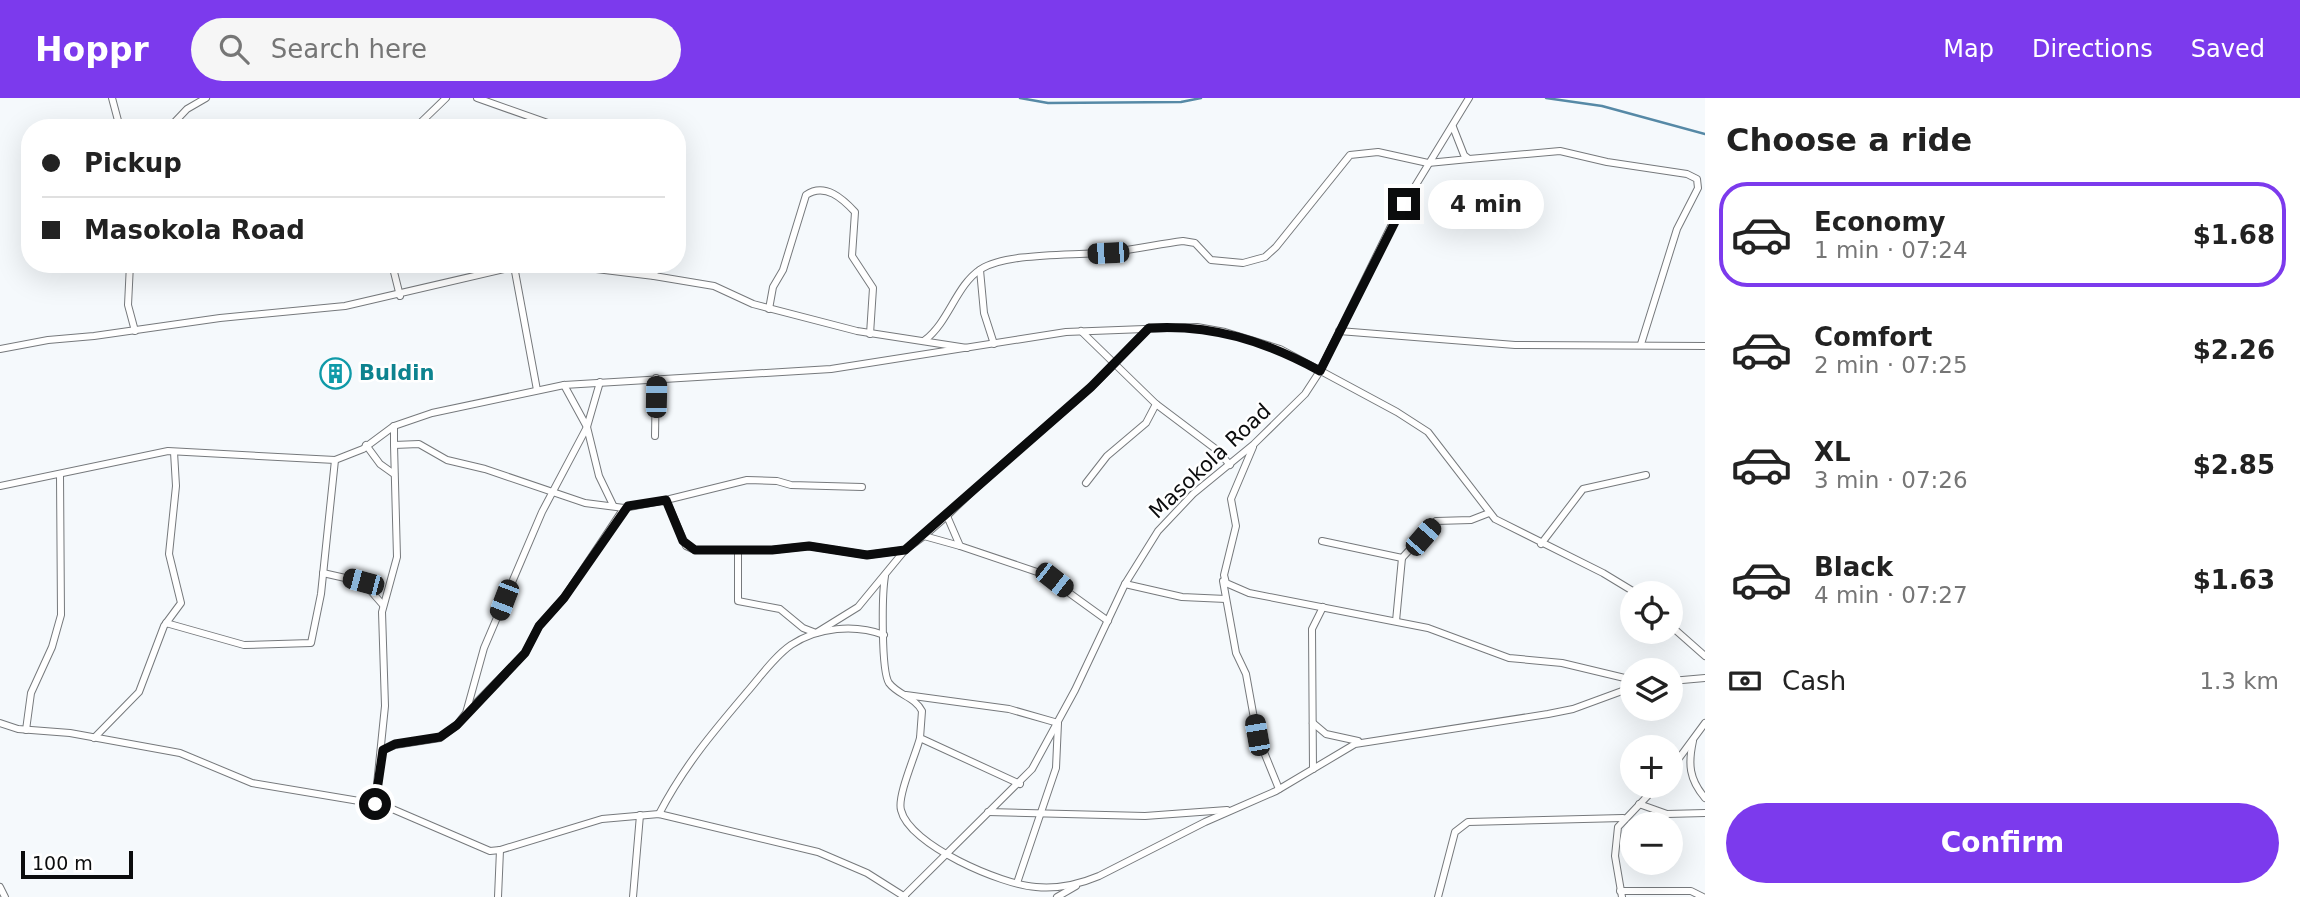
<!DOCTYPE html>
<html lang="en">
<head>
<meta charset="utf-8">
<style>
  :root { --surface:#fff; --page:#f6f6f6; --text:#222; --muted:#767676; --line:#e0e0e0; --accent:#7c3aed }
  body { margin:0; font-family:"DejaVu Sans",sans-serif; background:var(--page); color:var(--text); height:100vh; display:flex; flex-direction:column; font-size:26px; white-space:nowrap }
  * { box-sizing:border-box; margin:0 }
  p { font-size:23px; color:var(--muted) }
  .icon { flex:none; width:38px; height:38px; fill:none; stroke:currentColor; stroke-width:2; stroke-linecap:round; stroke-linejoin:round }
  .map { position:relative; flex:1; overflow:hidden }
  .panel { display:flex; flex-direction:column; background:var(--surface); width:595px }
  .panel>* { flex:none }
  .hud { position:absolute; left:21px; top:21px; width:665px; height:154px; border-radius:28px; box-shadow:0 7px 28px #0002; display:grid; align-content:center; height:154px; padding:0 21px; background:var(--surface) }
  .tools { position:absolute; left:1620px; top:483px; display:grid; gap:14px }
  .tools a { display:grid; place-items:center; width:63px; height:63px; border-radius:50%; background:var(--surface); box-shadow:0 7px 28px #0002; font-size:35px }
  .scale { position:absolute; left:21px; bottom:18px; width:112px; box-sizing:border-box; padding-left:7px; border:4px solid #0b0c0d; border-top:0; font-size:19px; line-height:24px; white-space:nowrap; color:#0b0c0d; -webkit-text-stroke:5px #fff; paint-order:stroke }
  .end { position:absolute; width:32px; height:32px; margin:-16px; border:9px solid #0b0c0d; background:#fff; box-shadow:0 0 0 4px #fff }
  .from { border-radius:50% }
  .bubble { position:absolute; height:49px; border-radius:24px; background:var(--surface); box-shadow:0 7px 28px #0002; font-size:23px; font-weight:700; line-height:49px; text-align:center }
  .car { position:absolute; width:21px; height:42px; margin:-21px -10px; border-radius:9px; box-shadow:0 0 5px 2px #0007; background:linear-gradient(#222 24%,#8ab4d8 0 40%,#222 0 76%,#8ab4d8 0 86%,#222 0) }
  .hud b { display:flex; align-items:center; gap:24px; height:66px; font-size:26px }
  .hud b+b { border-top:2px solid var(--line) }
  .hud i { width:18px; height:18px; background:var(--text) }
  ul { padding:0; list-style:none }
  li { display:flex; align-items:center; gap:21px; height:105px; margin:0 14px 10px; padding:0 7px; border:4px solid transparent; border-radius:28px }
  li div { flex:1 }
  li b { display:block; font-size:26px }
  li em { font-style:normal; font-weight:700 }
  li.active { border-color:var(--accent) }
  li>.icon { width:63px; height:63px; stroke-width:1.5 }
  h2 { padding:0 21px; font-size:32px; line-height:84px }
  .pay { display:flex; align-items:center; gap:18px; height:77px; padding:0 21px; font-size:26px }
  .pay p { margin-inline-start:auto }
  .action { display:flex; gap:14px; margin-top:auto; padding:14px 21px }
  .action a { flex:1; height:80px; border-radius:42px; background:var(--accent); color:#fff; font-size:28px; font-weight:700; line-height:80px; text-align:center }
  header { display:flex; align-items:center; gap:42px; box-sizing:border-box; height:98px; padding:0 35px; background:var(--accent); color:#fff }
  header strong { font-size:33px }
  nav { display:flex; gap:38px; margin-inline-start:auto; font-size:24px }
  .search { width:490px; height:63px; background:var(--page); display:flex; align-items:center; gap:18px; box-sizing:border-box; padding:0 24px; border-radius:38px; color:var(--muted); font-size:26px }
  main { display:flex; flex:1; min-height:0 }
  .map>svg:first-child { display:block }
</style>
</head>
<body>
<header>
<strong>Hoppr</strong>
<div class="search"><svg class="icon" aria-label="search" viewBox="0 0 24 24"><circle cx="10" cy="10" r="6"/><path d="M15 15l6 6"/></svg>Search here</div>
<nav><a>Map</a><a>Directions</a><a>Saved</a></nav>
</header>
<main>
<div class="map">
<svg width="1705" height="799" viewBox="0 0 1705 799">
  <rect width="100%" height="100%" fill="#f5f9fc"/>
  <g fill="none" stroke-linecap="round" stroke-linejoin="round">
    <!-- stream -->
    <g stroke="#5689a6" stroke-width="2.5">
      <polyline points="1020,0 1048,5 1181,4 1201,0"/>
      <polyline points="1546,0 1602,8 1705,36"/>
    </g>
    <defs>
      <g id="street">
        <polyline points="112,0 120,30"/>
        <polyline points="477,0 562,30"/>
        <polyline points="1453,29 1464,57 1469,61 1560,53 1607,64 1687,76 1697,81 1698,90 1677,131 1641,246"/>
        <polyline points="169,30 187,11 206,0"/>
        <polyline points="415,30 446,0"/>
        <polyline points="130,166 128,207 135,233"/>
        <polyline points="392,166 400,198"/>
        <polyline points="555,166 654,178"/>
        <polyline points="656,166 654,178 714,188 753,206 857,233 967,250"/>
        <polyline points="514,168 537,292"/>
        <polyline points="980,172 984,215 994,246"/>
        <path d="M769,211L773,189L783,172L806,97C825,84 843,101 855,114L852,158L873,190L870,236"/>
        <polyline points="1081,233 1156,306 1217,352 1230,367"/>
        <polyline points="1339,233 1515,247 1705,248"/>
        <path d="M925,242C949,224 956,187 981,171C1008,154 1076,158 1109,154C1134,152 1158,146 1183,143L1195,145L1211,162L1243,165L1265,159L1276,149L1350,57L1378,54L1428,65L1469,61"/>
        <polyline points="0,251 48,242 94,238 220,220 345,208 526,166"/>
        <polyline points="564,287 587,329 599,378 613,407"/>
        <polyline points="394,328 394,347 419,346 447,362 485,371 585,405 624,410 666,402 686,448 695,452 772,452 809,448 867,457 905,452"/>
        <polyline points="655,338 656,280"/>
        <polyline points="366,347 380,366 394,376"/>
        <polyline points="1253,349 1231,401 1236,428 1224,477 1226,485 1249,495 1428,530 1509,560 1562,565 1633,582"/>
        <polyline points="1086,385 1107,358 1146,325 1156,306"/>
        <polyline points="0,388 168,353 335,362 363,351 394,328 432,315 564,287 831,271 1066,234 1197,229 1225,234 1280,251 1397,314 1428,334 1495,421 1603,475 1636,495"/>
        <polyline points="666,402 747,382 777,383 791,387 862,389"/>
        <polyline points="947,418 924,438 960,448"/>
        <polyline points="1322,443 1402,460 1436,423 1471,422 1489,415"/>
        <polyline points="1541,446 1583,391 1646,377"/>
        <polyline points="738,452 738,503 780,511 803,530 816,535 858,509 905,452 924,438"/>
        <polyline points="323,475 363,484 383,507"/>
        <path d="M885,478C882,496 881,573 889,585C898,597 915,599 922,613L920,640L1020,686"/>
        <polyline points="1223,483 1236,555 1246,576 1257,637 1279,691"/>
        <polyline points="1125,486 1182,499 1226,501"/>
        <path d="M1108,523L1043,476L960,448L947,418C991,373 1041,334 1088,292C1109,273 1128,250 1149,230"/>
        <polyline points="1396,523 1402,460"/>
        <polyline points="166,525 244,547 311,545 321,496 335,362"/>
        <polyline points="1671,528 1705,558"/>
        <polyline points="1671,583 1705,580"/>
        <polyline points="906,597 1009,611 1058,625 1056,670 1017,785"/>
        <polyline points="468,613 525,555 539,528 564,500 624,410"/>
        <polyline points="0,625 18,631 70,635 180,655 252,685 383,707 490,753 500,752 602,721 659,716 818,754 867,775 905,799"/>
        <polyline points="1313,625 1326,636 1358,643"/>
        <polyline points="26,632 31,595 52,549 61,517 60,377"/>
        <polyline points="94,640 139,594 164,528 181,505 169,456 176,388 174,354"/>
        <path d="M920,640C916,656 897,698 901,712C909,747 1002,787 1036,789C1057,791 1080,786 1099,778L1205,724L1276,693L1355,646L1548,616L1573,611L1633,589"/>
        <path d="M1693,643C1688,666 1689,681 1705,700"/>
        <polyline points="383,652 395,647 440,640 457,627 466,615 484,550 542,414 587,329 600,284"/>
        <polyline points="1313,671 1312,531 1323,509"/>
        <polyline points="1671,671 1705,625"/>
        <polyline points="375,706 385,608 382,514 397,459 394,347"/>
        <polyline points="1639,706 1667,716 1705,715"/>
        <polyline points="988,714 1145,718 1227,712"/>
        <path d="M659,716C684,668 713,634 747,594C761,578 774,559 791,547C818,529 855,526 884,537"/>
        <polyline points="0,789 5,799"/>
        <polyline points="1620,793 1691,793 1703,799"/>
        <polyline points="498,799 500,752"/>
        <polyline points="633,799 640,717"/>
        <polyline points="903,799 1032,671 1075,592 1125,486 1158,433 1193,396 1254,346 1305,296 1320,273 1392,126 1469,0"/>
        <polyline points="1057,799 1076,788"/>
        <polyline points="1438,799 1455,734 1468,724 1623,720"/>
        <polyline points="1622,799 1615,758 1618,729 1657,688"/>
      </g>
    </defs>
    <!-- street casing -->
    <use href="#street" stroke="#76797c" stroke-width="8"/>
    <!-- street -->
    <use href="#street" stroke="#fff" stroke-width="6"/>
  </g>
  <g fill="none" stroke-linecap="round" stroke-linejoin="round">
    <!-- route -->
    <path stroke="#0b0c0d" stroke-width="9" d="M375,706L383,652L395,646L440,639L457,627L525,555L539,528L564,500L628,408L666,402L683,443L695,452H772L809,448L867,457L905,452L1091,289L1149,230C1212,226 1265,243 1320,273L1404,106"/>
  </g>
  <!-- icons -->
  <defs>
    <symbol id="building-ring" viewBox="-11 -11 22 22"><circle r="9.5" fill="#fff" stroke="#0f9aa8" stroke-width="1.5"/><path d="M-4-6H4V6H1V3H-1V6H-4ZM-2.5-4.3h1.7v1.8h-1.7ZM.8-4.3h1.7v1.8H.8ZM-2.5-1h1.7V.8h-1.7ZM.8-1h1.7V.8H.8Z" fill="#0f9aa8"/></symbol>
  </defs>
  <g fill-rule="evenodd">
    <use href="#building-ring" x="318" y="258" width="35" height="35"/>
  </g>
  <g text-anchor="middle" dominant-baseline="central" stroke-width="5" stroke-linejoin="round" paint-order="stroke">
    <!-- culture labels -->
    <g font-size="21" font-weight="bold" fill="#0d838f" stroke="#fff" text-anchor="start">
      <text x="359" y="275">Buldin</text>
    </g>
    <!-- street labels -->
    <g font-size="21" fill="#0b0c0d" stroke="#fff">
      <text transform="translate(1210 363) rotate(-43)">Masokola Road</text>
    </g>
  </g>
</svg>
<div class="tools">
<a><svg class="icon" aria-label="locate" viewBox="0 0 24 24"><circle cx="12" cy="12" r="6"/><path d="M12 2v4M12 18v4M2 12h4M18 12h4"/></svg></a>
<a><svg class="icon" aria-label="layers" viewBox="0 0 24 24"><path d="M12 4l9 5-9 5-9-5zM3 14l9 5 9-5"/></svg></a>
<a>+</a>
<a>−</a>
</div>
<div class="scale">100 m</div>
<i class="end from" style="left:375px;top:706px"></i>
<i class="end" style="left:1404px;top:106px"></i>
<div class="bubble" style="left:1428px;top:82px;width:116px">4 min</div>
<i class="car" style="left:1108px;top:155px;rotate:267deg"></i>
<i class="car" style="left:656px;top:299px;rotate:1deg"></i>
<i class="car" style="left:1423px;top:439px;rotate:41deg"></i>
<i class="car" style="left:1054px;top:482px;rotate:128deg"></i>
<i class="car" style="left:363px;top:484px;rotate:285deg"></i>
<i class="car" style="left:504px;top:502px;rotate:201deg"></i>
<i class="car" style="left:1257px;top:637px;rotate:350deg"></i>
<div class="hud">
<b><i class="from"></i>Pickup</b>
<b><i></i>Masokola Road</b>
</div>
</div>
<section class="panel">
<h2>Choose a ride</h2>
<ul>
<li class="active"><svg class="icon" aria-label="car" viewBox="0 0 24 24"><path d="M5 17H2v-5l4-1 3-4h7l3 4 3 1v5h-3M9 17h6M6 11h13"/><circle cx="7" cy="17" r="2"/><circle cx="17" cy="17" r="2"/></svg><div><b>Economy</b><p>1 min · 07:24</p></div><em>$1.68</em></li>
<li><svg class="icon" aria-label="car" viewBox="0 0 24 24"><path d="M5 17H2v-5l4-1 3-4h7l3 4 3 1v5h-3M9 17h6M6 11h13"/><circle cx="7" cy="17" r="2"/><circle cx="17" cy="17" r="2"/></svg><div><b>Comfort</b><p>2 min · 07:25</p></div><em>$2.26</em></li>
<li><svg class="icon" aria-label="car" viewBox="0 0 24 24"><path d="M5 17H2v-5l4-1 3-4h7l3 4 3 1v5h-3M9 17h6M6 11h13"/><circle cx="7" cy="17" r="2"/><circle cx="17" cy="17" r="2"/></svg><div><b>XL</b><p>3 min · 07:26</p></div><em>$2.85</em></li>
<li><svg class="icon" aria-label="car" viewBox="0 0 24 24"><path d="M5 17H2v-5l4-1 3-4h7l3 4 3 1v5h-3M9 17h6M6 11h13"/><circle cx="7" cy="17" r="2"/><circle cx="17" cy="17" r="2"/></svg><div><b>Black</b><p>4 min · 07:27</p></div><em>$1.63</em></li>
</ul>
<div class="pay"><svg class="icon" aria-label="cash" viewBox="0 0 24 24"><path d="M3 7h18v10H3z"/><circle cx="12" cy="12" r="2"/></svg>Cash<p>1.3 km</p></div>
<div class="action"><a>Confirm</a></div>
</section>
</main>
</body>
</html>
